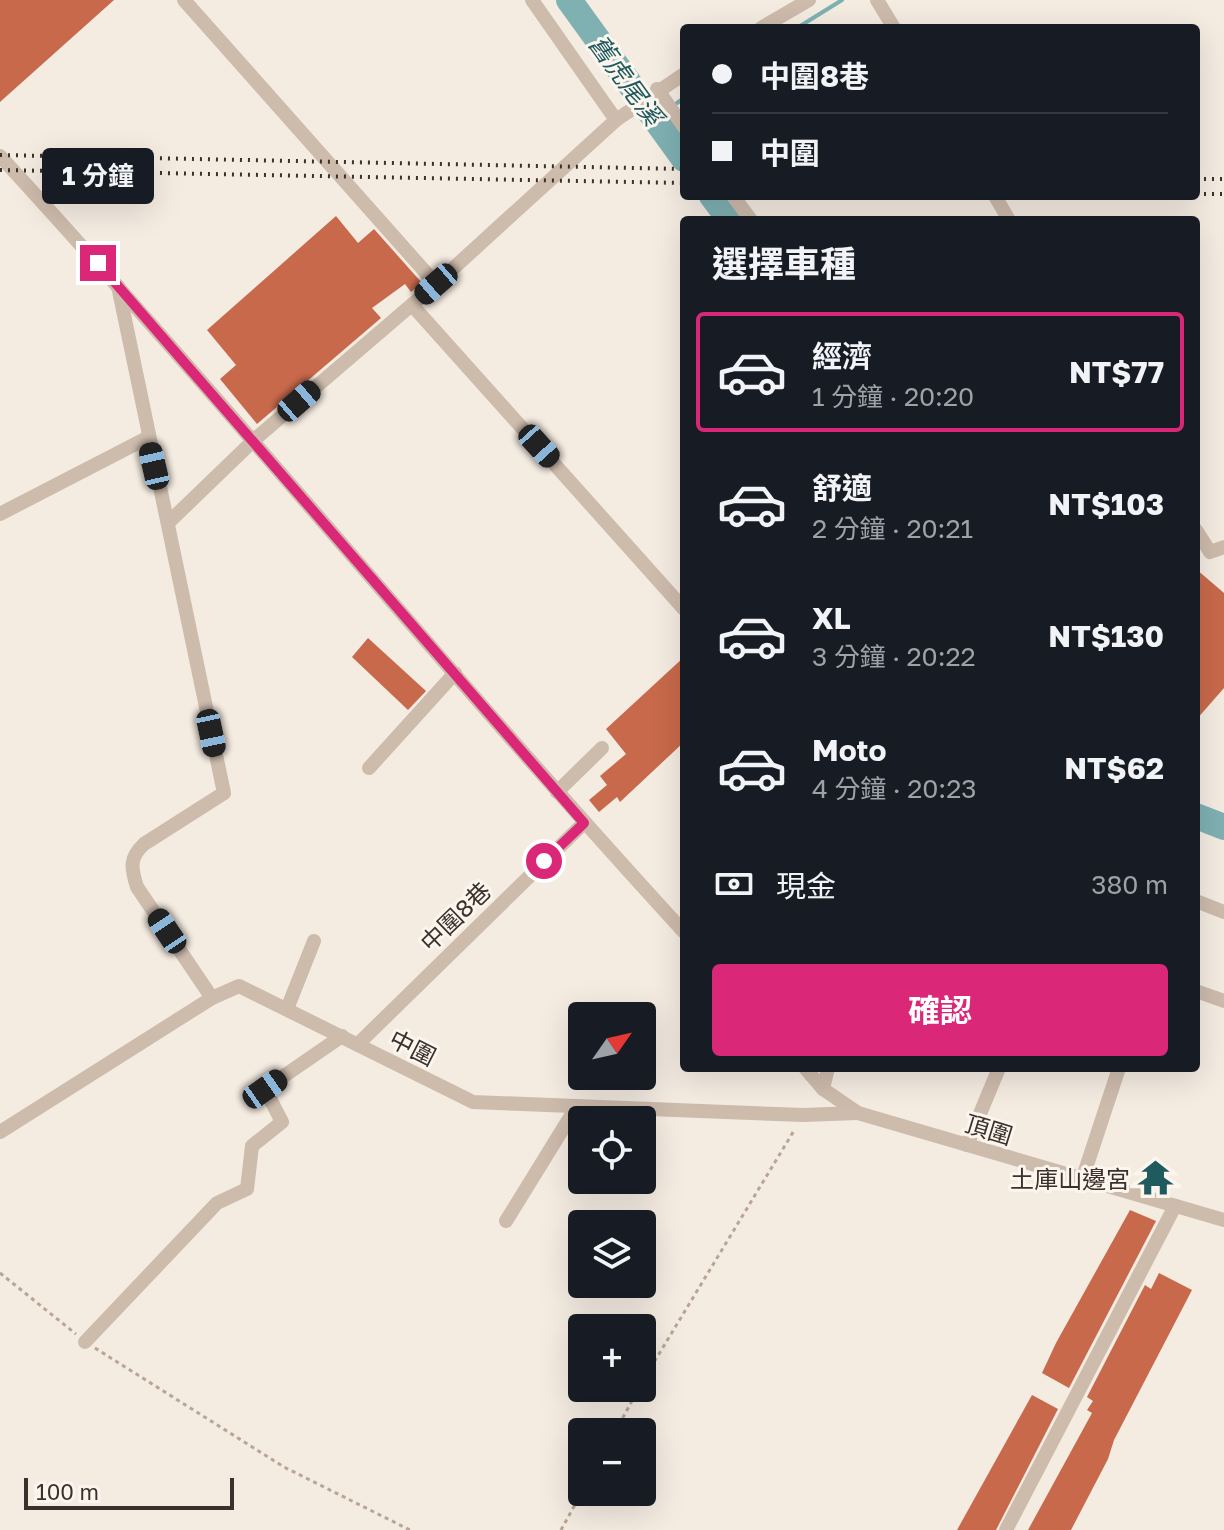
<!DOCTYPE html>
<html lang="zh-TW">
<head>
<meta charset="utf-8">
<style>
  :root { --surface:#171b24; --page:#242831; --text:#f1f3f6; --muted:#9ea1a6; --line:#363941; --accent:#db2777 }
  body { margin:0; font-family:"Golos Text","Noto Sans TC",sans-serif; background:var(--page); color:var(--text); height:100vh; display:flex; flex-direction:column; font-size:30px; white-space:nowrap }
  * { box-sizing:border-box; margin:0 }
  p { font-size:26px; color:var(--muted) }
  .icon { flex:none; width:44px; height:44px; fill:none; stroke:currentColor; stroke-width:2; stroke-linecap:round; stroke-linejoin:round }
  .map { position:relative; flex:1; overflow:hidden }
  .side { position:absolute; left:680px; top:216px; width:520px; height:856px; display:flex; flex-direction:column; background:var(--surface); border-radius:8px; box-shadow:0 8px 32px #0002 }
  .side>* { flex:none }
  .hud { position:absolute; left:680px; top:24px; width:520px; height:176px; border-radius:8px; box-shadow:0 8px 32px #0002; display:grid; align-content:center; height:176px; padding:0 32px; background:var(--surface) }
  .needle { width:52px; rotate:56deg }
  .buttons { position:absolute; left:568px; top:1002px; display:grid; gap:16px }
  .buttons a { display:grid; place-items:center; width:88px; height:88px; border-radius:8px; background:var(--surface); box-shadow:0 8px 32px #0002; font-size:40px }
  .scale { position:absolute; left:24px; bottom:20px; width:210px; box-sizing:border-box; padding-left:8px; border:4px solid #3b302b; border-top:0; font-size:22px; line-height:28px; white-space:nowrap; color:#3b302b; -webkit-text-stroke:6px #fbf5ee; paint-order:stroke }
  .end { position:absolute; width:36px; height:36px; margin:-18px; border:10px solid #db2777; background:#fff; box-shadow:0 0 0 4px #fff }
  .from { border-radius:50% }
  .bubble { position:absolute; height:56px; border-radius:8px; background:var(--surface); box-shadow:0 8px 32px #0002; font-size:26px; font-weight:700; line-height:56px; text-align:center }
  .car { position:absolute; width:24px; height:48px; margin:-24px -12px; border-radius:10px; box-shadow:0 0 6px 2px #0007; background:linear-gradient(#222 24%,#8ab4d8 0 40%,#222 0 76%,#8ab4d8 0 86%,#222 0) }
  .hud b { display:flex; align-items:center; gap:28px; height:76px; font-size:30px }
  .hud b+b { border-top:2px solid var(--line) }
  .hud i { width:20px; height:20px; background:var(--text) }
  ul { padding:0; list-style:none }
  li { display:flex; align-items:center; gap:24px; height:120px; margin:0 16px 12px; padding:0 16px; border:4px solid transparent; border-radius:8px }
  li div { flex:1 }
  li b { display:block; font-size:30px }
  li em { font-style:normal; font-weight:700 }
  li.on { border-color:var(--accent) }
  li>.icon { width:72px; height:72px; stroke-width:1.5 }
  h2 { padding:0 32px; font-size:36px; line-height:96px }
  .pay { display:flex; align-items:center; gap:20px; height:88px; padding:0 32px; font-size:30px }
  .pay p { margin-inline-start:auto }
  .primary-button { display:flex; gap:16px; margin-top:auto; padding:16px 32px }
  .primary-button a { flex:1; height:92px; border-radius:8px; background:var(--accent); color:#fff; font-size:32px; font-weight:700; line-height:92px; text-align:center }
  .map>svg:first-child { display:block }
</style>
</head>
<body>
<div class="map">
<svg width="1224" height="1530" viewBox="0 0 1224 1530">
  <rect width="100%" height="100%" fill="#f4ebe1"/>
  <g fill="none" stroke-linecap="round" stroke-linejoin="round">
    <!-- stream -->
    <g stroke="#7fb0b2" stroke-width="4">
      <polyline points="797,28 842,0"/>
      <polyline points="677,103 684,98"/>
      <polyline points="655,121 661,116"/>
    </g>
    <!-- river -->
    <g stroke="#7fb0b2" stroke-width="26">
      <polyline points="569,0 684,159"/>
      <polyline points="712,196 730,220"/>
      <polyline points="1196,816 1224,827"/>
    </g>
  </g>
  <!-- building -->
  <g fill="#c8694b">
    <polygon points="0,0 114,0 0,102"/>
    <polygon points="336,216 358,243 374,229 422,283 411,292 405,284 372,308 381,318 257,424 220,379 236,365 207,330"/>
    <polygon points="1196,569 1224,593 1224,688 1196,720"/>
    <polygon points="368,638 426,691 408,710 352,657"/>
    <polygon points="684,657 684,742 620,802 617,797 599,812 589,800 607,785 600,776 626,754 606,729"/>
    <polygon points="1130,1210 1156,1221 1069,1388 1042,1373 1056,1343"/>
    <polygon points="1159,1273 1192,1290 1114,1440 1108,1459 1071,1530 1028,1530 1092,1413 1087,1410 1093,1401 1087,1397 1145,1285 1151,1289"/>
    <polygon points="1032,1395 1058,1409 996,1530 957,1530"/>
  </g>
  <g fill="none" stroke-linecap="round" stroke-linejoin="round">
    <!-- path -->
    <g stroke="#b9a596" stroke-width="3" stroke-dasharray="4 4" stroke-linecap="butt">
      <polyline points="0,1273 76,1334"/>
      <polyline points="95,1348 284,1467 410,1530"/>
      <polyline points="642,1382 795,1129"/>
      <polyline points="615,1432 639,1388"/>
      <polyline points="561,1530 582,1492"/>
    </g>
    <!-- minor -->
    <g stroke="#cdbbac" stroke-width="14">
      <polyline points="184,0 436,284 616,120 684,74"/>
      <polyline points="532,0 616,120"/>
      <polyline points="877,0 894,28"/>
      <polyline points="761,28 809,0"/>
      <polyline points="657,89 684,127"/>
      <path d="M0,156C233,410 451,678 684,932"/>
      <polyline points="733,196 751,220"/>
      <polyline points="995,196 1009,220"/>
      <path d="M118,286L224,793L144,844C129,858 131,868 137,887L212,998"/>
      <polyline points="412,305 684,609"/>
      <polyline points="0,514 147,438"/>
      <polyline points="168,523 254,440 436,284"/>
      <polyline points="1196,530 1210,552 1224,547"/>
      <polyline points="369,768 455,673"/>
      <polyline points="557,792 602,748"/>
      <polyline points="1196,901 1224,912"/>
      <polyline points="1196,991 1224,1001"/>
      <polyline points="287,1009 314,941"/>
      <polyline points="358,1044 584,823"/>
      <polyline points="805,1068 823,1089 858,1113 1224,1220"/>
      <polyline points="823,1089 828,1068"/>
      <polyline points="0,1132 212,998 239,986 473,1102 803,1115 858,1113"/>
      <polyline points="967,1145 999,1068"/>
      <polyline points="1082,1180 1119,1068"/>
      <polyline points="506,1221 577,1106"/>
      <polyline points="85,1342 217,1203 247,1189 252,1146 282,1122 265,1089 342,1036"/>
      <polyline points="1006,1530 1175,1206"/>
    </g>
    <!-- rail -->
    <g stroke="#3b302b" stroke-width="4" stroke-dasharray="2 6" stroke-linecap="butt">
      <polyline points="0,155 684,169"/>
      <polyline points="0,170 684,183"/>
      <polyline points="1196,179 1224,179"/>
      <polyline points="1196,194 1224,194"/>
    </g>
  </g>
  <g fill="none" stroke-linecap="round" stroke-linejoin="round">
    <!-- route -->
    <polyline stroke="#db2777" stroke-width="10" points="98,263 584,823 544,861"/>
  </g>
  <!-- icons -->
  <defs>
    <symbol id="temple-bare" viewBox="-9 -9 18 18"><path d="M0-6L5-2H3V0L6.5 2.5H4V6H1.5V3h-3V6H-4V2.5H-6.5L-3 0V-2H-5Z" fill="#1f5a5e" stroke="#fbf5ee" stroke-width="2.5" paint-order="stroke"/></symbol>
  </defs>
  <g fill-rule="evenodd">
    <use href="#temple-bare" x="1130" y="1152" width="51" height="51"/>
  </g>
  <g text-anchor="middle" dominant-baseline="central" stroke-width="6" stroke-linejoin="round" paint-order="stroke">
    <!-- street labels -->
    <g font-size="24" fill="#3b302b" stroke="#fbf5ee">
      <text transform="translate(455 916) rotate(-44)">中圍8巷</text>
      <text transform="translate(413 1047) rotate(27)">中圍</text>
      <text transform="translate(989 1129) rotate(17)">頂圍</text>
    </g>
    <!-- poi labels -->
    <g font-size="24" fill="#3b302b" stroke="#fbf5ee" text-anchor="end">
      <text x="1130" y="1178">土庫山邊宮</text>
    </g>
    <!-- water labels -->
    <g font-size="26" font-style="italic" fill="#1f5a5e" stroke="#fbf5ee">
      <text transform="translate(626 80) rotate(54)">舊虎尾溪</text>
    </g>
  </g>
</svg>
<div class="buttons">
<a><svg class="needle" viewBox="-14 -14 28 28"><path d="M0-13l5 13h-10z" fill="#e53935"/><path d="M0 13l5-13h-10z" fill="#9ea1a6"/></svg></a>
<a><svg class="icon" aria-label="locate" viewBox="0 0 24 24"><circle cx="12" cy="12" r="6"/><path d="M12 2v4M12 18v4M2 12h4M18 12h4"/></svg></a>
<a><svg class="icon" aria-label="layers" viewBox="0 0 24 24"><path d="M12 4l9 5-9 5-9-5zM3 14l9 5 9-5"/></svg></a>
<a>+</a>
<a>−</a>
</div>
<div class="scale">100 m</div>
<i class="end from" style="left:544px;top:861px"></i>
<i class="end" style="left:98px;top:263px"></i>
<div class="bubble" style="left:42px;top:148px;width:112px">1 分鐘</div>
<i class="car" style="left:436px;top:284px;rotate:229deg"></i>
<i class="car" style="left:299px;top:401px;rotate:49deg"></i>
<i class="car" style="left:539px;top:446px;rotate:138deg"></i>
<i class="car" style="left:154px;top:466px;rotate:347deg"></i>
<i class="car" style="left:211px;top:733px;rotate:168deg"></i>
<i class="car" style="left:167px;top:931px;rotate:326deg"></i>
<i class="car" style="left:265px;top:1089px;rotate:55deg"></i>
<div class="hud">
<b><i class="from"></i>中圍8巷</b>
<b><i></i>中圍</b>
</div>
<section class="side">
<h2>選擇車種</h2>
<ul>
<li class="on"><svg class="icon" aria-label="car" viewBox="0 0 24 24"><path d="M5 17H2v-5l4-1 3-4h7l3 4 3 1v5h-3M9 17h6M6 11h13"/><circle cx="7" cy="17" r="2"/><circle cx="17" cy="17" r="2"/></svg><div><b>經濟</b><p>1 分鐘 · 20:20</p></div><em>NT$77</em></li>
<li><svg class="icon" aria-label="car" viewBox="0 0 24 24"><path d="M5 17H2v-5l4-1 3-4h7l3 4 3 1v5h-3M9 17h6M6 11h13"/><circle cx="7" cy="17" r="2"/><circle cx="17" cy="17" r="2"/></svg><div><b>舒適</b><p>2 分鐘 · 20:21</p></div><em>NT$103</em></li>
<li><svg class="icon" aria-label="car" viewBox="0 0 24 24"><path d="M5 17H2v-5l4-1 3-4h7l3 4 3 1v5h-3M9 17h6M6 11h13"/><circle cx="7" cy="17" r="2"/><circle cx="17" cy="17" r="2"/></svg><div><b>XL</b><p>3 分鐘 · 20:22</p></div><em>NT$130</em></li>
<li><svg class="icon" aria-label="car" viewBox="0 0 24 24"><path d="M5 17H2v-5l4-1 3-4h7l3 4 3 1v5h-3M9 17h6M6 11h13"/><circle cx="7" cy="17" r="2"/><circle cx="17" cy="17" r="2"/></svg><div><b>Moto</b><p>4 分鐘 · 20:23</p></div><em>NT$62</em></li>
</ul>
<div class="pay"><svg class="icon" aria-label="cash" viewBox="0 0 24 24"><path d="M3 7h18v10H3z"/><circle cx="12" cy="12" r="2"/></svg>現金<p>380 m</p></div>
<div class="primary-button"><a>確認</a></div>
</section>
</div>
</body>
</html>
